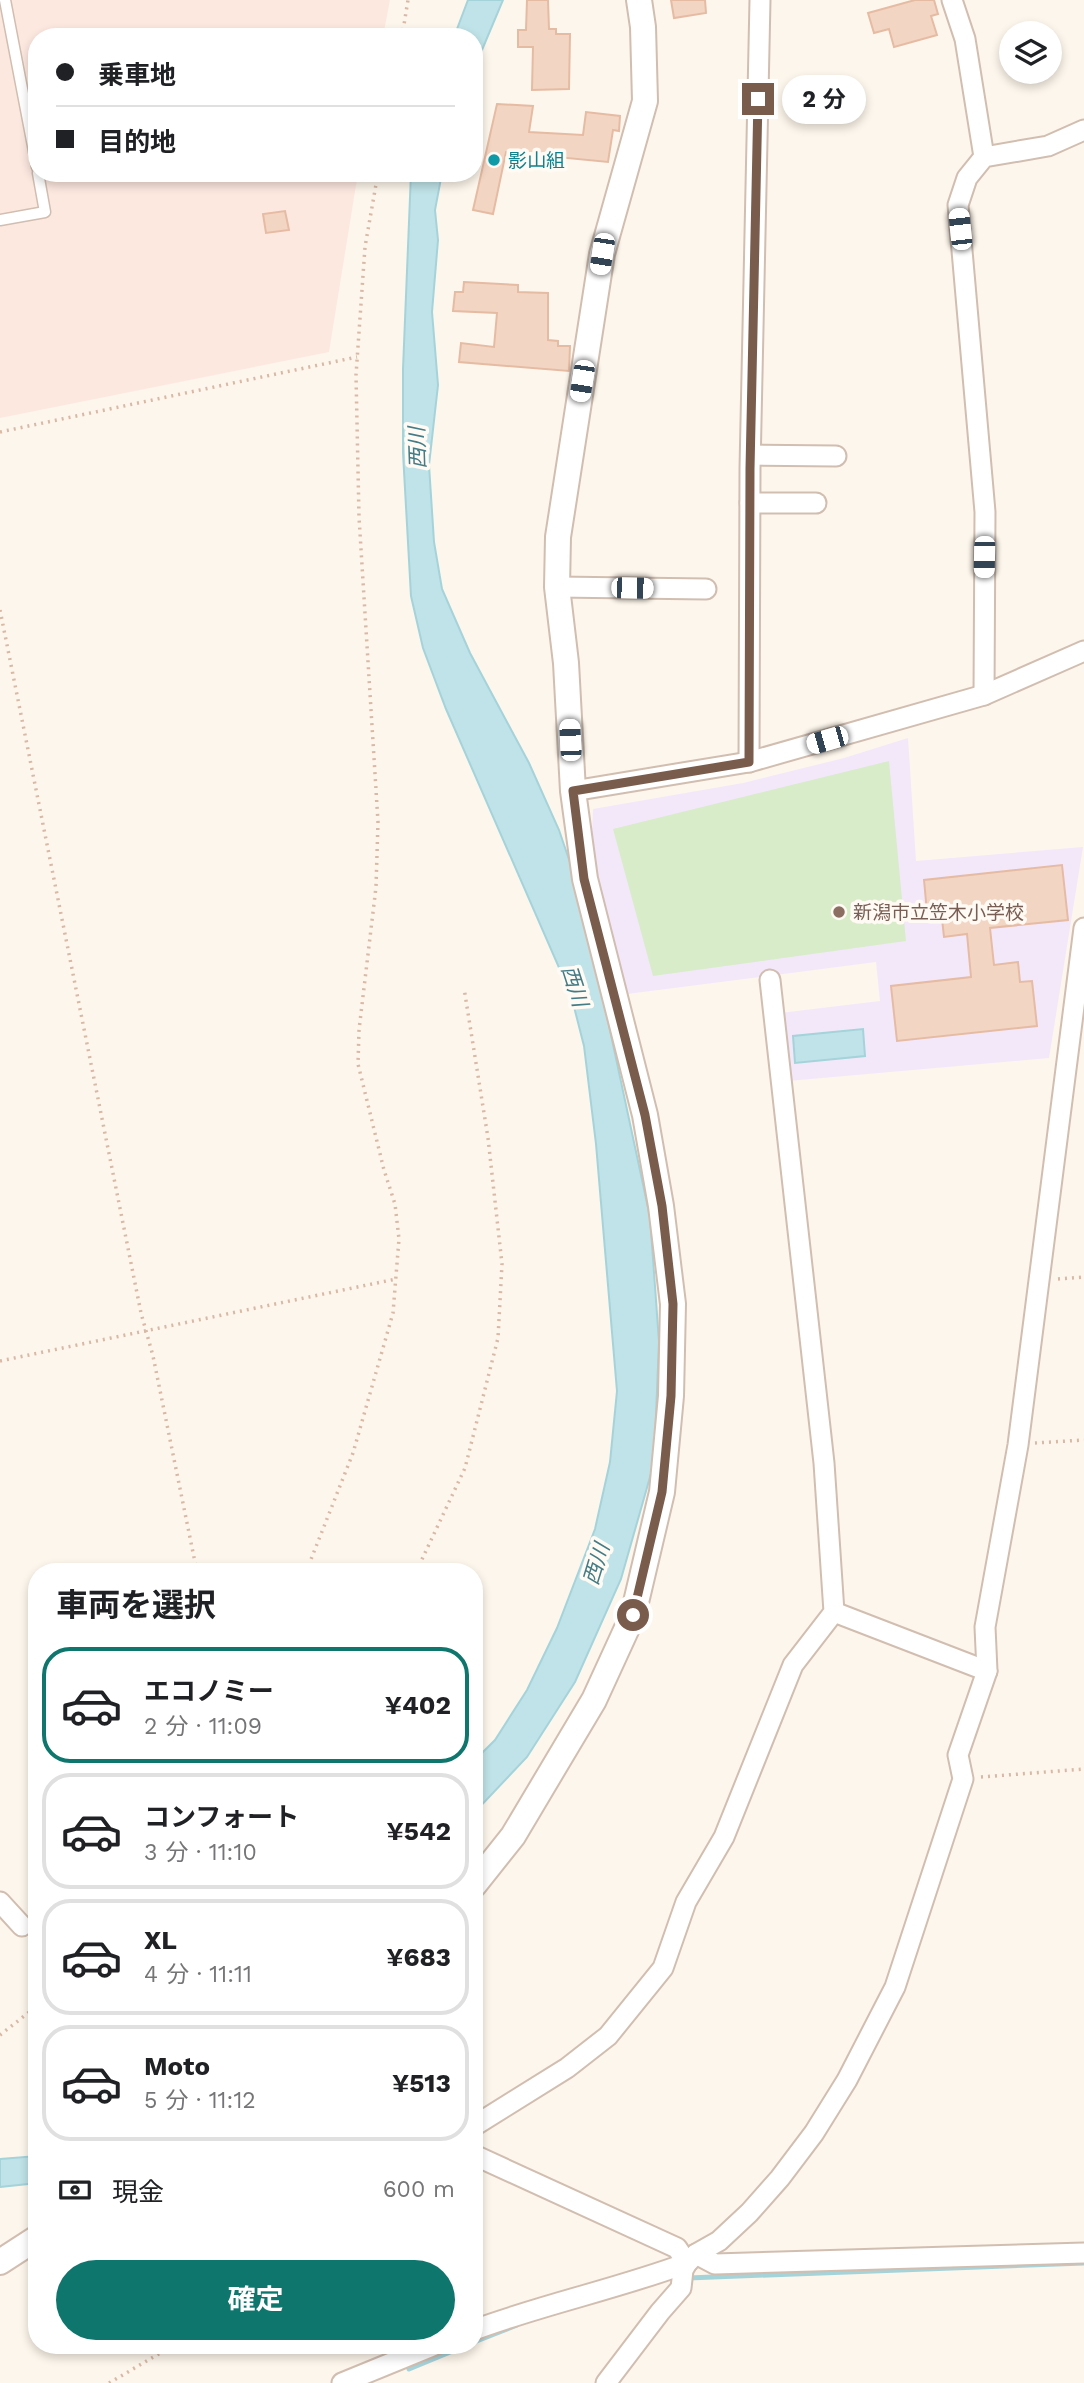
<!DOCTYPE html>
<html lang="ja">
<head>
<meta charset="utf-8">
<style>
  :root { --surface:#fff; --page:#f6f6f6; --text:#202124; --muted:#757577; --line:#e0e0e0; --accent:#0f766e }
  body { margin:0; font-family:"Work Sans","Noto Sans JP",sans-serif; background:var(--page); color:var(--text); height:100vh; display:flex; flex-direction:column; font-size:26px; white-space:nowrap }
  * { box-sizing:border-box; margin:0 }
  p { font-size:23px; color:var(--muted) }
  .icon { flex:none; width:38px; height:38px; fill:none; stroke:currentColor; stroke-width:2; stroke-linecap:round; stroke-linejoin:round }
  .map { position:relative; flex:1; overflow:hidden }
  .sheet { position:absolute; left:28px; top:1563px; width:455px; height:791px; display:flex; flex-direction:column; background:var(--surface); border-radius:28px; box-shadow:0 4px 10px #0003 }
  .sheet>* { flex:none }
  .guide { position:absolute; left:28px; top:28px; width:455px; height:154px; border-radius:28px; box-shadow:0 4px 10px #0003; display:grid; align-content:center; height:154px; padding:0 28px; background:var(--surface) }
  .fabs { position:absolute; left:999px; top:21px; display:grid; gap:14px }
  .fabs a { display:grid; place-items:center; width:63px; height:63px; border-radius:50%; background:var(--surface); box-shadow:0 4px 10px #0003; font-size:35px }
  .end { position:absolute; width:32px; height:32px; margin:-16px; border:9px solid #7a5c4d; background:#fff; box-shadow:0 0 0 4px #fff }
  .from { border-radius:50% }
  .bubble { position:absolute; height:49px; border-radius:24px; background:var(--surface); box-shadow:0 4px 10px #0003; font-size:23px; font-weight:700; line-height:49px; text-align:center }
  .car { position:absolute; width:21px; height:42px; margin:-21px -10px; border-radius:9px; box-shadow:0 0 5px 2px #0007; background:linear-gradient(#fff 24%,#345 0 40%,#fff 0 76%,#345 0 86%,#fff 0) }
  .guide b { display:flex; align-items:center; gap:24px; height:66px; font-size:26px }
  .guide b+b { border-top:2px solid var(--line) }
  .guide i { width:18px; height:18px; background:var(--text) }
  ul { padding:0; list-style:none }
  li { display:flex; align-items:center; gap:21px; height:116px; margin:0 14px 10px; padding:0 14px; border:4px solid var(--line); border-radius:28px }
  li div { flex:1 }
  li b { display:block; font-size:26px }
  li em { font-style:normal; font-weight:700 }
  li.selected { border-color:var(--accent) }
  li>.icon { width:63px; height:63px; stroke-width:1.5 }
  h2 { padding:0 28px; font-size:32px; line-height:84px }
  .pay { display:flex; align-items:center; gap:18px; height:77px; padding:0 28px; font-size:26px }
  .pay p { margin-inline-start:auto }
  .action { display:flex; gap:14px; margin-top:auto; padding:14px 28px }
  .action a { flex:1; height:80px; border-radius:42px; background:var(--accent); color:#fff; font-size:28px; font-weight:700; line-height:80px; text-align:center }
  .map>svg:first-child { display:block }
</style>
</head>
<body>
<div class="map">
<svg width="1084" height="2383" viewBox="0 0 1084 2383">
  <rect width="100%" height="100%" fill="#fdf6ec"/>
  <!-- commercial -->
  <polygon fill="#fde8e0" points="0,0 390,0 383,37 37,37 37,173 358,173 329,352 0,418"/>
  <!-- education -->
  <polygon fill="#f3e8fa" points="908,738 916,861 1083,847 1049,1058 788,1081 780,1013 880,1001 876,962 627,994 591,856 593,809 743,783 844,758"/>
  <!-- green -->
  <polygon fill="#d8ecc9" points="889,761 906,941 653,976 613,829"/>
  <!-- water -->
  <g fill="#bfe3e8" stroke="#a5d3da" stroke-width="2">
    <polygon points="468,0 503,0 474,69 474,37 454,37"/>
    <polygon points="411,173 442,173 435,210 438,240 432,312 438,385 429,465 434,542 442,589 470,653 529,763 559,830 581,895 650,1217 659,1342 654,1463 621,1579 575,1682 527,1757 474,1813 474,1761 495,1740 527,1690 557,1628 595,1529 610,1462 617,1391 596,1144 584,1046 571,995 446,709 423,648 411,596 403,453 403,369"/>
    <polygon points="863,1029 865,1056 795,1063 793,1036"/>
    <polygon points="37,2156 37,2183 0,2187 0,2159"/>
  </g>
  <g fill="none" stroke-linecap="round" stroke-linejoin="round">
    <!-- stream -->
    <g stroke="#a5d3da" stroke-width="5">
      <polyline points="688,2278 1084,2263"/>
      <polyline points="474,2342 517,2325"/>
      <polyline points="409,2369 467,2345"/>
    </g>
  </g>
  <!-- building -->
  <g fill="#f3d5c3" stroke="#e6bba3" stroke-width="2">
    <polygon points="527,0 548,0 549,29 556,29 556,34 570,34 569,89 532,90 533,47 518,47 518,30 526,30"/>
    <polygon points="671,0 705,0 706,13 674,18"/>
    <polygon points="915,0 934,0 938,14 931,16 937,35 894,47 889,29 874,33 868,13"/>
    <polygon points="497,104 533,106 529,132 583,135 586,112 620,116 619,131 613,130 608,162 506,152 493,214 473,210"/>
    <polygon points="285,211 289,230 266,233 263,214"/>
    <polygon points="464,282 518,285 518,292 548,293 548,340 558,341 558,346 570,346 569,371 459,362 461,343 494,347 497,313 453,311 455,292 463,292"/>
    <polygon points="1062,865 1068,920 990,928 994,965 1018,962 1020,982 1032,981 1037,1026 897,1041 891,986 971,977 967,934 944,937 941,910 927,912 924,880"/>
  </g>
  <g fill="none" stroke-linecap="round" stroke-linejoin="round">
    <defs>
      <g id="service">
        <polyline points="5,0 37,167"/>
        <polyline points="0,220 45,212 38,173"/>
      </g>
      <g id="minor">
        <polyline points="952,0 965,39 984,157"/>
        <polyline points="751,455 836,456"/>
        <polyline points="750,503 816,503"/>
        <polyline points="557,587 706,589"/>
        <polyline points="984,695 985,512 958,205 967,178 984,157 1048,146 1084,130"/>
        <polyline points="749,762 750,469 760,0"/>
        <polyline points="573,791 749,762 984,695 1084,651"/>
        <polyline points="834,1612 987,1671"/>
        <polyline points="0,1902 22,1926"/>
        <polyline points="474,2126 567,2068 608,2036 663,1968 686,1902 724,1837 793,1665 834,1612 824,1463 770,980"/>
        <polyline points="474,2155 677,2248 687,2263"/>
        <polyline points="696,2254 715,2264 1084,2253"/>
        <path d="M474,2330C544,2304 617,2289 687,2263"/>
        <polyline points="342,2383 435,2345"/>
        <polyline points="606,2383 660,2312 681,2288 683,2270 687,2263 696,2254 719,2241 749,2213 780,2178 814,2133 847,2080 895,1987 963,1779 958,1755 987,1671 985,1627 1018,1445 1084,928"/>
      </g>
      <g id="tertiary">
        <polyline points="474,1885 513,1836 594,1700 633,1615 662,1492 671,1396 673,1304 661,1206 645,1115 585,879 573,791 566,663 557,587 558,537 602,254 645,101 643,27 639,0"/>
        <polyline points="0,2262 37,2238"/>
      </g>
    </defs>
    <!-- service casing -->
    <use href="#service" stroke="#d1beb0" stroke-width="13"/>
    <!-- minor casing -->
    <use href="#minor" stroke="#d1beb0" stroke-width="23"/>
    <!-- tertiary casing -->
    <use href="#tertiary" stroke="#d1beb0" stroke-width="28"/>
    <!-- path -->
    <g stroke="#d9b8a5" stroke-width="3.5" stroke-dasharray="2 5" stroke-linecap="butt">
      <polyline points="402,37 408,0"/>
      <polyline points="0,432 357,357"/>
      <polyline points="0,610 141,1313 153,1356 197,1572"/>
      <polyline points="1058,1279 1084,1277"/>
      <polyline points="0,1361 396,1279"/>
      <polyline points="1035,1443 1084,1440"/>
      <polyline points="306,1572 353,1453 393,1313 399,1239 395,1204 384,1170 358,1064 359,1030 376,887 378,822 359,517 356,375 365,247 378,173"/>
      <polyline points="416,1572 465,1468 498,1338 502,1264 488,1138 464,988"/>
      <polyline points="981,1777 1084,1769"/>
      <polyline points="0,2035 37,2006"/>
      <polyline points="109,2383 174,2345"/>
    </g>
    <!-- service -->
    <use href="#service" stroke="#fff" stroke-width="10"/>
    <!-- minor -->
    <use href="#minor" stroke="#fff" stroke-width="19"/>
    <!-- tertiary -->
    <use href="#tertiary" stroke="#fff" stroke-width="24"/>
  </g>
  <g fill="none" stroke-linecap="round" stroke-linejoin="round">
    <!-- route -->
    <polyline stroke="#7a5c4d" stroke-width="9" points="633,1615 662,1492 671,1396 673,1304 662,1206 645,1115 584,879 573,791 749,762 750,469 758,99"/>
  </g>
  <!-- markers -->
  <circle fill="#0f9aa8" stroke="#fffaf3" stroke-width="2.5" cx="494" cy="160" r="7"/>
  <circle fill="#8d6e63" stroke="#fffaf3" stroke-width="2.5" cx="839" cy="912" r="7"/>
  <g text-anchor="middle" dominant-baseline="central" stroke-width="7" stroke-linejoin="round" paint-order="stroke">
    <!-- culture labels -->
    <g font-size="19" fill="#0d838f" stroke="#fffaf3" text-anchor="start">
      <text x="508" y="160">影山組</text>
    </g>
    <!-- education labels -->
    <g font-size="19" fill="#785e54" stroke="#fffaf3" text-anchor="start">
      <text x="853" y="912">新潟市立笠木小学校</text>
    </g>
    <!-- water labels -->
    <g font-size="21" font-style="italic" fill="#437c86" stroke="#fffaf3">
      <text transform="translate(417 448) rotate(-92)">西川</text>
      <text transform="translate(575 986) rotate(72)">西川</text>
      <text transform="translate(596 1564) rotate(-73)">西川</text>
    </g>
  </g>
</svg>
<div class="fabs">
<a><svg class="icon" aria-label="layers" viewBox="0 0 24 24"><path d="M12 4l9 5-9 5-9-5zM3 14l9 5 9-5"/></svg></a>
</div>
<i class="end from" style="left:633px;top:1615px"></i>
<i class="end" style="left:758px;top:99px"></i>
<div class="bubble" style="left:782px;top:75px;width:84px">2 分</div>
<i class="car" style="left:960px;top:229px;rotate:354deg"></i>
<i class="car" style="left:602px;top:254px;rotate:189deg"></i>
<i class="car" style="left:582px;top:381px;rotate:189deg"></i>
<i class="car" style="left:984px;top:557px;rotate:181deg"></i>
<i class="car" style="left:632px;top:588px;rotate:91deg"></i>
<i class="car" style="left:570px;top:740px;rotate:357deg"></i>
<i class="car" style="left:827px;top:740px;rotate:254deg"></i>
<div class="guide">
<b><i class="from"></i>乗車地</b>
<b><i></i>目的地</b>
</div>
<section class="sheet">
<h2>車両を選択</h2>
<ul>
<li class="selected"><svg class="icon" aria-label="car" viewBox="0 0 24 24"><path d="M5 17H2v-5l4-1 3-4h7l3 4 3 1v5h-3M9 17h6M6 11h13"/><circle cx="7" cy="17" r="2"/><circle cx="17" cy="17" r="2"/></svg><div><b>エコノミー</b><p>2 分 · 11:09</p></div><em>¥402</em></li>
<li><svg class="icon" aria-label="car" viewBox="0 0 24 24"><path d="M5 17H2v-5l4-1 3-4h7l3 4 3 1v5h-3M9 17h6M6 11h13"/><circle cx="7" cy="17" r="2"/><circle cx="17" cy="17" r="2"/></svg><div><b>コンフォート</b><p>3 分 · 11:10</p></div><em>¥542</em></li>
<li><svg class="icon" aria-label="car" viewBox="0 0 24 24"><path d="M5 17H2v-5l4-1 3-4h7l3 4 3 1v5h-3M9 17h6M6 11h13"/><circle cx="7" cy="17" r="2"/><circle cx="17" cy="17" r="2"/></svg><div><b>XL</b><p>4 分 · 11:11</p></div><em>¥683</em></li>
<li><svg class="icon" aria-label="car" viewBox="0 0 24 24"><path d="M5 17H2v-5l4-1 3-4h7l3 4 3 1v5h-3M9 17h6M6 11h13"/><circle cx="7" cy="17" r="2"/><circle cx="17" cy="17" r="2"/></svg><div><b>Moto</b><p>5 分 · 11:12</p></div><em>¥513</em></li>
</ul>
<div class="pay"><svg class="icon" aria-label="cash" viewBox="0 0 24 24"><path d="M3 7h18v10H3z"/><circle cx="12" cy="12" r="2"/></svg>現金<p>600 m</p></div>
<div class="action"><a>確定</a></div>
</section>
</div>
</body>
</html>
